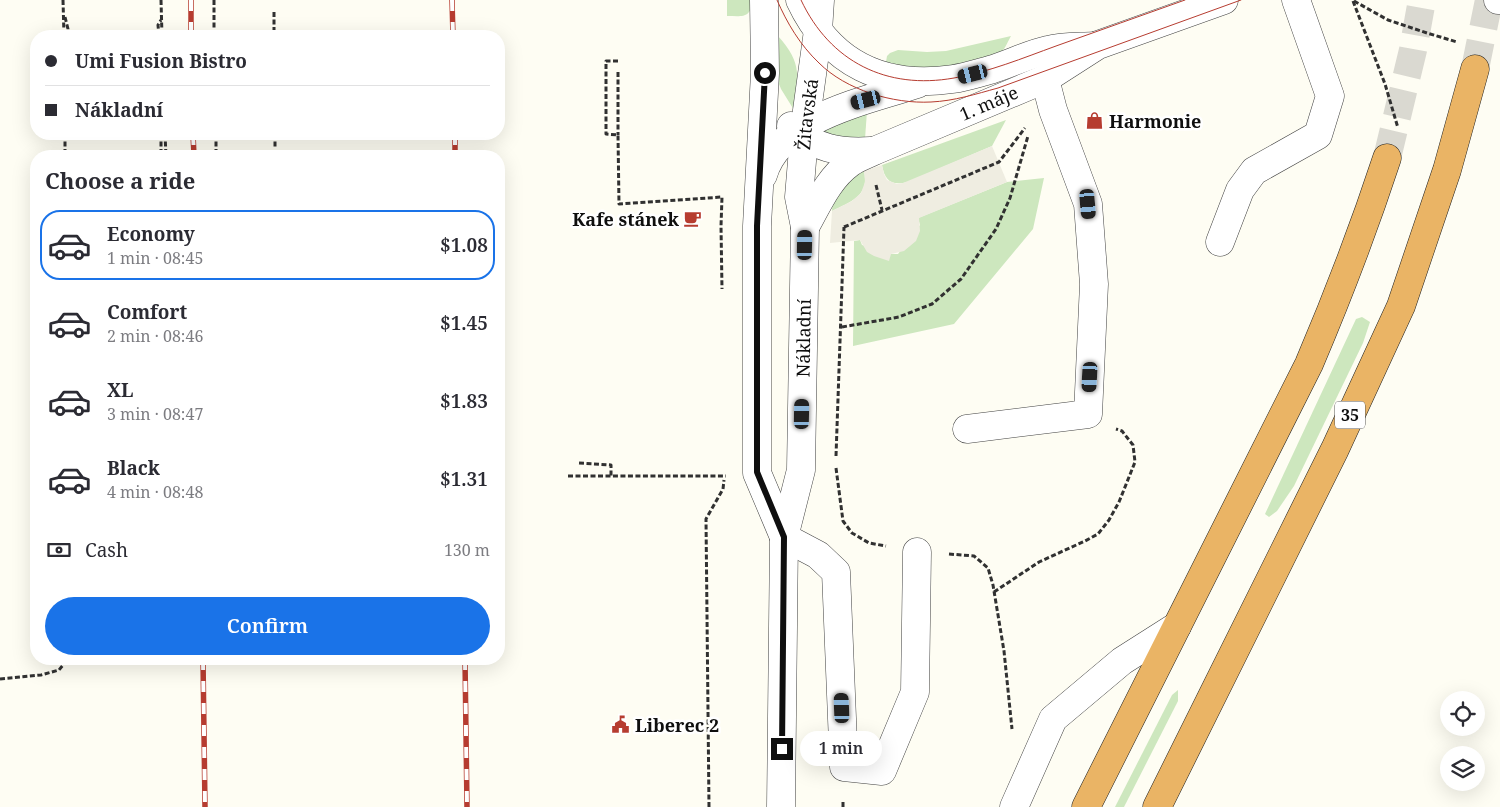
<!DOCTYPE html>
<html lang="en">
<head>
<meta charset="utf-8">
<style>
  :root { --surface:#fff; --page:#f2f2f3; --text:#2b2b33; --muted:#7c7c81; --line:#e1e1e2; --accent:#1a73e8 }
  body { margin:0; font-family:"Noto Serif",serif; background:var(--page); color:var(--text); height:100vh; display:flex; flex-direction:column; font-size:19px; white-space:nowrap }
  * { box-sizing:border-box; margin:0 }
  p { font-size:16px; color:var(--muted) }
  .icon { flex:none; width:28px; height:28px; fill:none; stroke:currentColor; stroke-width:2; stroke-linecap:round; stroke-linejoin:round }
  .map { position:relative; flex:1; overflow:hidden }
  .drawer { position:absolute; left:30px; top:150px; width:475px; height:515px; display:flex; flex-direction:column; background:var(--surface); border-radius:20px; box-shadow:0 5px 20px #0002 }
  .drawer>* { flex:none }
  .guide { position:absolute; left:30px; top:30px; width:475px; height:110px; border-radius:20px; box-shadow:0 5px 20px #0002; display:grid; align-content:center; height:110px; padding:0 15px; background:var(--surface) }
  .tools { position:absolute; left:1440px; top:691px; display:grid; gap:10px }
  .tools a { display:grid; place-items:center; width:45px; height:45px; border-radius:50%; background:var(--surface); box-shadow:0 5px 20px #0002; font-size:25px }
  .end { position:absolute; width:22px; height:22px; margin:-11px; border:6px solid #0f0f0f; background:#fff; box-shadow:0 0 0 2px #fff }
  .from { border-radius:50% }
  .bubble { position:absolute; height:35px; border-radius:18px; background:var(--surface); box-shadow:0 5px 20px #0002; font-size:16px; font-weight:600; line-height:35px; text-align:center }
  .car { position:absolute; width:15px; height:30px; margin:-15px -8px; border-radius:6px; box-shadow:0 0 4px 1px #0007; background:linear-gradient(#222 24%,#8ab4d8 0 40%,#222 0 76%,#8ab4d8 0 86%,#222 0) }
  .guide b { display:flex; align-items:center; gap:18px; height:48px; font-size:19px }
  .guide b+b { border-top:1px solid var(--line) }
  .guide i { width:12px; height:12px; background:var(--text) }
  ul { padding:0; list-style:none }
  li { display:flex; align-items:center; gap:15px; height:70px; margin:0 10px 8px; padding:0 5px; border:2px solid transparent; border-radius:20px }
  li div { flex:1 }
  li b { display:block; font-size:19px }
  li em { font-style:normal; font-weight:600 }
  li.active { border-color:var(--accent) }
  li>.icon { width:45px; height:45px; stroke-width:1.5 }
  h2 { padding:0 15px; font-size:22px; line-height:60px }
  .pay { display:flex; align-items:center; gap:12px; height:55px; padding:0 15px; font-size:19px }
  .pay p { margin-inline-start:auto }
  .primary-button { display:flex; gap:10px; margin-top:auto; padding:10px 15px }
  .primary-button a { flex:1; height:58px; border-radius:30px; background:var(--accent); color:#fff; font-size:20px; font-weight:600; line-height:58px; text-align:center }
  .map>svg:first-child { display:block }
</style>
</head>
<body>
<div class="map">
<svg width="1500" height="807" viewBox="0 0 1500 807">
  <rect width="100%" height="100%" fill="#fefdf3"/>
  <!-- green -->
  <g fill="#cde7be">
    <path d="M727,0H752C751,19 743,16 727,16Z"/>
    <path d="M778,36C803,64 798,76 794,110L781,89L777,79Z"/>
    <path d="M1011,36C1008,41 1006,47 1003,50C992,62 937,69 920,68C909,68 897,65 886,62L887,56L890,53L898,50L927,52L946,51Z"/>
    <polygon points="867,111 865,139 841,138 820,132"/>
    <path d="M1006,120L992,146L908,182C891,186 885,181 882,165Z"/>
    <path d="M864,171C870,196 850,202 832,211C833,192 848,179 864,171Z"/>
    <polygon points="1044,178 1033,229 954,324 853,346 854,241 860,240 862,245 891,254 898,254 920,225 918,218 1007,182"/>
    <polygon points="1362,317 1370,322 1363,343 1294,486 1277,511 1269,517 1265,514 1356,319"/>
    <polygon points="1178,690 1178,701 1124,807 1115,807 1172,695"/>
  </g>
  <!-- plaza -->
  <polygon fill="#efede1" points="992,146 1007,182 919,218 920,231 916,241 904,251 891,254 889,261 874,256 867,252 860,240 830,243 832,211 852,201 861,193 865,182 864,171 882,165 884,174 887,180 897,184 903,183"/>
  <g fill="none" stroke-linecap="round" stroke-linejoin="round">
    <!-- highway-tunnel -->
    <g stroke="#dad9d1" stroke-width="28" stroke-dasharray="28 14" stroke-linecap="butt">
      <polyline points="1475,69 1489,0"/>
      <polyline points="1387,158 1413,50 1422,0"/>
    </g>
    <defs>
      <g id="minor">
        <polyline points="764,0 765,73 757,226 757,473 784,537"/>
        <path d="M800,0C830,64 884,89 953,79C966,77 978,73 990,70C1010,64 1029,54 1048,50C1063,46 1079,47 1094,46"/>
        <polyline points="1498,0 1500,0"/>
        <path d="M791,126C815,149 840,153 871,151"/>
        <path d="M763,175C779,117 867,101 917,84"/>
        <path id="s1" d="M805,227C818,204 828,179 850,163C857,158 866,155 874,151L1045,79L1098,45L1224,0"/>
        <polyline points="1220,242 1240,190 1254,171 1318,135 1330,96 1296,0"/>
        <polyline points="967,429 1088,414 1094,284 1088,204 1053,110 1045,79"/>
        <polyline points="784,537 818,555 836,572 844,767 882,771 915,692 917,552"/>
        <path id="s2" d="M781,807L784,537L801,470L805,227L799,197L805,125L818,31L820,0"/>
        <polyline points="1014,807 1053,719 1122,661 1177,626"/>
      </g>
      <g id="highway">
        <path d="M1086,807L1309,364C1338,296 1364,228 1387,158"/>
        <polyline points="1157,807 1335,449 1401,306 1447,170 1475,69"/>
      </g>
    </defs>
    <!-- minor casing -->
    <use href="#minor" stroke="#424242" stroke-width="29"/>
    <!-- highway casing -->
    <use href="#highway" stroke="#202020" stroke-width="29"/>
    <!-- path -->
    <g stroke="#313131" stroke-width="3" stroke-dasharray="5 2.5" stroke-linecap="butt">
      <polyline points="63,0 64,36"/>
      <polyline points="161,0 162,36"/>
      <polyline points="214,0 214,36"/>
      <polyline points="1353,1 1385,84 1398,128"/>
      <polyline points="1354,1 1388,20 1427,33 1457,42"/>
      <polyline points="274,12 274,36"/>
      <polyline points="65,17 68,29 68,36"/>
      <polyline points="159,36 158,25 161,20"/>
      <polyline points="618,61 606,61 606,134 618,135 619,204 722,197 721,226 722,289"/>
      <polyline points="618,72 618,135"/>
      <polyline points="65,134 65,156"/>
      <polyline points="161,134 161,156"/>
      <polyline points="165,134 166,156"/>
      <polyline points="216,134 216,156"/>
      <polyline points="275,134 275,149"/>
      <polyline points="876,185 882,210"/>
      <polyline points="844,227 999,162 1025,128"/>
      <polyline points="842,327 899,317 932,304 961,279 996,229 1010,198 1028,136"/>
      <polyline points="836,456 844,227"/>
      <polyline points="579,463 611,465 611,476 726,476"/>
      <polyline points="836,468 843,521 852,533 869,543 886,546"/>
      <polyline points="568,476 611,476"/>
      <polyline points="949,554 974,556 988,568 993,585 1004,651 1012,729"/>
      <polyline points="994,592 1039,562 1085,541 1098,534 1109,520 1119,502 1135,462 1133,445 1122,431 1116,429"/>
      <polyline points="0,679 41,675 59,670 68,659"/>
      <polyline points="709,807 706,519 723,489 724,480"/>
      <polyline points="843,807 843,800"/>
    </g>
    <!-- minor -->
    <use href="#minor" stroke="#fff" stroke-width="28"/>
    <!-- highway -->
    <use href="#highway" stroke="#eab465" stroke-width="28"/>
    <!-- tram -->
    <g stroke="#b63c30" stroke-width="1">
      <path d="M777,0C787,23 800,45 819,63C846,90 893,104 931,102C954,101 976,94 998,88L1241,0"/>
      <path d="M801,0C830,62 887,90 954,78C989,72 1023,58 1056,46C1099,31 1142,15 1185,0"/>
    </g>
    <defs>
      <g id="rail">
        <polyline points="191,0 191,36"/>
        <polyline points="452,0 453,36"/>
        <polyline points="193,134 194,156"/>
        <polyline points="455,134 455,156"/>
        <polyline points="203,659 205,807"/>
        <polyline points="465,659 467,807"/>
      </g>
    </defs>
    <!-- rail casing -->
    <use href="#rail" stroke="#b63c30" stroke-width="5.5"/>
    <!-- rail -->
    <use href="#rail" stroke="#fff" stroke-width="4" stroke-dasharray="11" stroke-linecap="butt"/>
  </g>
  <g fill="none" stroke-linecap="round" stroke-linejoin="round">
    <!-- route -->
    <polyline stroke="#0f0f0f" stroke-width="6" points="765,73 757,226 757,472 784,537 782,749"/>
  </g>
  <!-- icons -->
  <defs>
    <symbol id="shop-bare" viewBox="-9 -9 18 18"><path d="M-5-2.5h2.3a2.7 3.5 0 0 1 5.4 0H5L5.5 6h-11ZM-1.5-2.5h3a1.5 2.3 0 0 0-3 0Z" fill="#b63c30" stroke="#fff" stroke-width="2.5" paint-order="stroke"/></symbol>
    <symbol id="cafe-bare" viewBox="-9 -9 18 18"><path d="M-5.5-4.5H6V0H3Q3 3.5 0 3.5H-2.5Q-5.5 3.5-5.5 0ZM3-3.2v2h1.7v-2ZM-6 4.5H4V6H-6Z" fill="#b63c30" stroke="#fff" stroke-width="2.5" paint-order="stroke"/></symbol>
    <symbol id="civic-bare" viewBox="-9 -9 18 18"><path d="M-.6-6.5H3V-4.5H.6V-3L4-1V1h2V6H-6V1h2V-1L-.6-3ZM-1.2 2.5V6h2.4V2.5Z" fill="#b63c30" stroke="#fff" stroke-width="2.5" paint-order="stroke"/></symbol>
  </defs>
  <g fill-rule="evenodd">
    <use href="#shop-bare" x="1082" y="108" width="25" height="25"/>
    <use href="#cafe-bare" x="680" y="206" width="25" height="25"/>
    <use href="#civic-bare" x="608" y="712" width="25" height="25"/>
  </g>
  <g text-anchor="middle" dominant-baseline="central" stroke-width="5" stroke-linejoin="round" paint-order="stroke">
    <!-- shield labels -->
    <rect fill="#fff" stroke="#575757" stroke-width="1" x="1335" y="401.5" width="30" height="27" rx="4"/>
    <g font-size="16" font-weight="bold" fill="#0f0f0f">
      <text x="1350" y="415">35</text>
    </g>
    <!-- street labels -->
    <g font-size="18" fill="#0f0f0f" stroke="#fff">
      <text stroke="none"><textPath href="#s1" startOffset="230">1. máje</textPath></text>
      <text stroke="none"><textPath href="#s2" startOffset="696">Žitavská</textPath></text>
      <text stroke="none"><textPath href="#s2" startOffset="471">Nákladní</textPath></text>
    </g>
    <!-- poi labels -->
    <g font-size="18" font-weight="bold" fill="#0f0f0f" stroke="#fff" text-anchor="start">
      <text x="1109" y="121">Harmonie</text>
      <text x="679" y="219" text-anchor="end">Kafe stánek</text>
      <text x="635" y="725">Liberec 2</text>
    </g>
  </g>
</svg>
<div class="tools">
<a><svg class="icon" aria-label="locate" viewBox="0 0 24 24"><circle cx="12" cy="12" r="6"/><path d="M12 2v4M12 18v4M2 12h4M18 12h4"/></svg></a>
<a><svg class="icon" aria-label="layers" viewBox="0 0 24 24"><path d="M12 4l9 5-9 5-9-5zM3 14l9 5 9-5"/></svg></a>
</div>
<i class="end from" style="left:765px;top:73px"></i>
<i class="end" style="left:782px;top:749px"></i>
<div class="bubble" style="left:800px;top:731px;width:82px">1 min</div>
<i class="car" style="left:973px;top:74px;rotate:256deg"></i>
<i class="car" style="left:866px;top:100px;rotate:256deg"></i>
<i class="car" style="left:1088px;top:204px;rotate:175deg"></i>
<i class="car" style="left:805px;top:245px;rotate:1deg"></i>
<i class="car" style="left:1090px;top:377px;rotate:183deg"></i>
<i class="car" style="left:802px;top:414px;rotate:1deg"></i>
<i class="car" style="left:842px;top:708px;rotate:358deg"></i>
<div class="guide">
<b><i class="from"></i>Umi Fusion Bistro</b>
<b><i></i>Nákladní</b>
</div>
<section class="drawer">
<h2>Choose a ride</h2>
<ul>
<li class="active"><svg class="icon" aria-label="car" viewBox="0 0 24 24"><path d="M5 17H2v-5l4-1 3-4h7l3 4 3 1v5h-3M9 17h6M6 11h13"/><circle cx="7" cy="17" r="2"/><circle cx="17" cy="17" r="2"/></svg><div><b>Economy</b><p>1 min · 08:45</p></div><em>$1.08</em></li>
<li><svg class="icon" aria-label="car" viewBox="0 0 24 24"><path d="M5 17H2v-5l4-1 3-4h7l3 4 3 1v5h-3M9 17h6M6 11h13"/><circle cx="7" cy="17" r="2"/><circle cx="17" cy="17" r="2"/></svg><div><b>Comfort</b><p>2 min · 08:46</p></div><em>$1.45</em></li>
<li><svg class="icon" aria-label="car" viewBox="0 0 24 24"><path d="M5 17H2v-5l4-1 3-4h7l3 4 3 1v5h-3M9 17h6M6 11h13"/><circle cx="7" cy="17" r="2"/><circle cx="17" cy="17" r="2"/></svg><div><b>XL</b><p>3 min · 08:47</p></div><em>$1.83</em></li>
<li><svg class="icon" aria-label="car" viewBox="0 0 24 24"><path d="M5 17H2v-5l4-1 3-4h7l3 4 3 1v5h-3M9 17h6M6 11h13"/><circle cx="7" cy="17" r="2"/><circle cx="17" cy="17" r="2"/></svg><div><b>Black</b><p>4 min · 08:48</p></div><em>$1.31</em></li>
</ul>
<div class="pay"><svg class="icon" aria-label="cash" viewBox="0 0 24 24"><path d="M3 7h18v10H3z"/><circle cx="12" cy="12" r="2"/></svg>Cash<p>130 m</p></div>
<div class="primary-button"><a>Confirm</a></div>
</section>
</div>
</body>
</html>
